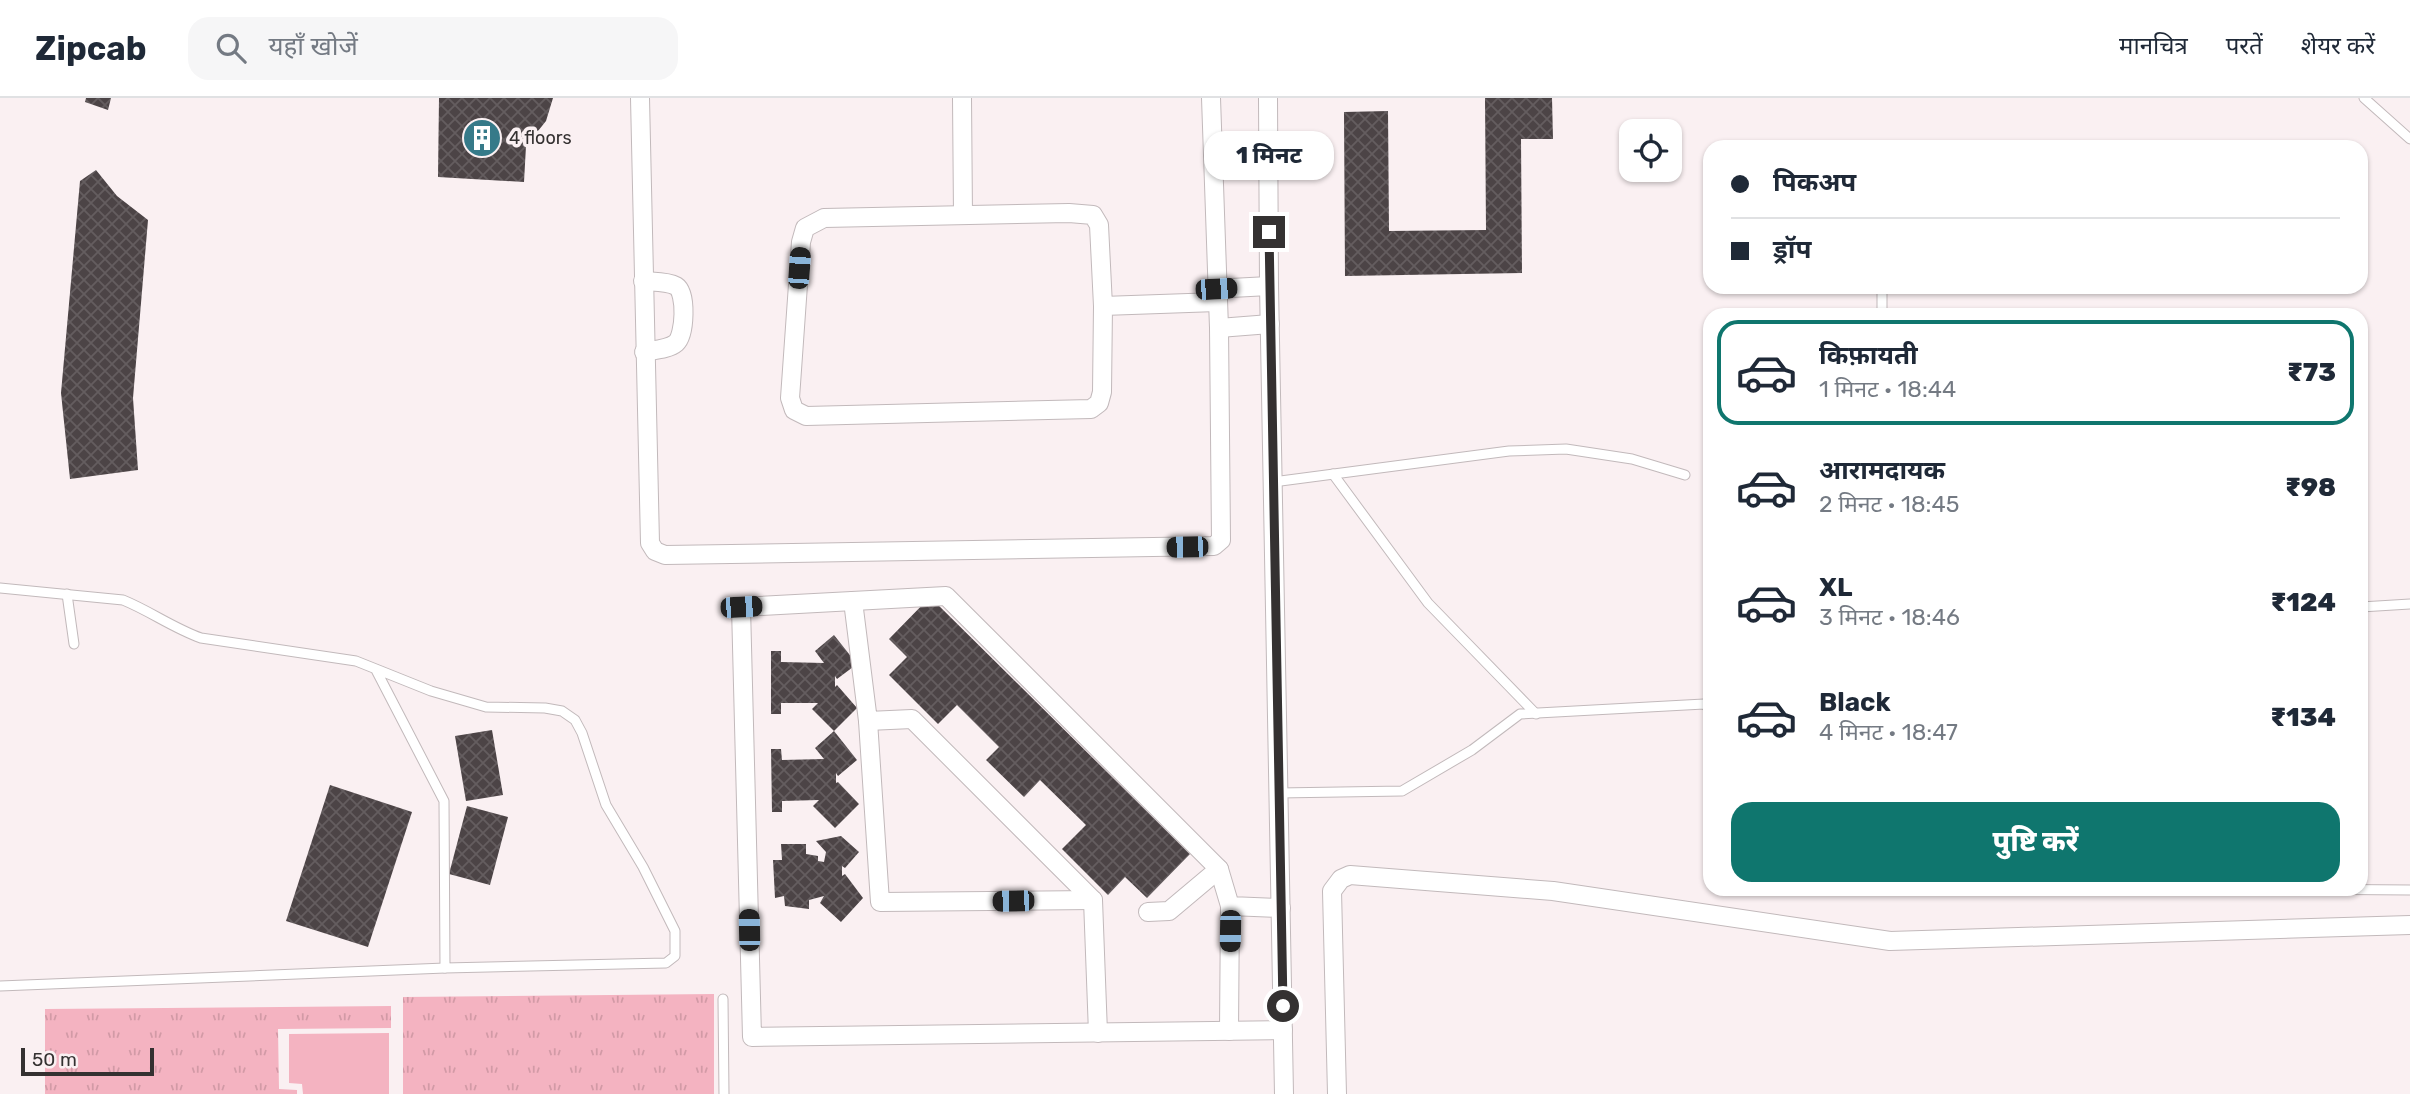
<!DOCTYPE html>
<html lang="hi">
<head>
<meta charset="utf-8">
<style>
  :root { --surface:#fff; --page:#f6f6f7; --text:#1f2937; --muted:#747a83; --line:#e0e1e3; --accent:#0f766e }
  body { margin:0; font-family:Rubik,"Noto Sans Devanagari",sans-serif; background:var(--page); color:var(--text); height:100vh; display:flex; flex-direction:column; font-size:26px; white-space:nowrap }
  * { box-sizing:border-box; margin:0 }
  p { font-size:23px; color:var(--muted) }
  .icon { flex:none; width:38px; height:38px; fill:none; stroke:currentColor; stroke-width:2; stroke-linecap:round; stroke-linejoin:round }
  .map { position:relative; flex:1; overflow:hidden }
  .panel { position:absolute; left:1703px; top:210px; width:665px; height:588px; display:flex; flex-direction:column; background:var(--surface); border-radius:21px; box-shadow:0 2px 5px #0004 }
  .panel>* { flex:none }
  .guide { position:absolute; left:1703px; top:42px; width:665px; height:154px; border-radius:21px; box-shadow:0 2px 5px #0004; display:grid; align-content:center; height:154px; padding:0 28px; background:var(--surface) }
  .buttons { position:absolute; left:1619px; top:21px; display:grid; gap:14px }
  .buttons a { display:grid; place-items:center; width:63px; height:63px; border-radius:14px; background:var(--surface); box-shadow:0 2px 5px #0004; font-size:35px }
  .scale { position:absolute; left:21px; bottom:18px; width:133px; box-sizing:border-box; padding-left:7px; border:4px solid #343131; border-top:0; font-size:19px; line-height:24px; white-space:nowrap; color:#343131; -webkit-text-stroke:5px #faf0f2; paint-order:stroke }
  .end { position:absolute; width:32px; height:32px; margin:-16px; border:9px solid #343131; background:#fff; box-shadow:0 0 0 4px #fff }
  .from { border-radius:50% }
  .bubble { position:absolute; height:49px; border-radius:21px; background:var(--surface); box-shadow:0 2px 5px #0004; font-size:23px; font-weight:800; line-height:49px; text-align:center }
  .car { position:absolute; width:21px; height:42px; margin:-21px -10px; border-radius:9px; box-shadow:0 0 5px 2px #0007; background:linear-gradient(#222 24%,#8ab4d8 0 40%,#222 0 76%,#8ab4d8 0 86%,#222 0) }
  .guide b { display:flex; align-items:center; gap:24px; height:66px; font-size:26px }
  .guide b+b { border-top:2px solid var(--line) }
  .guide i { width:18px; height:18px; background:var(--text) }
  ul { padding:12px 0 0; list-style:none }
  li { display:flex; align-items:center; gap:21px; height:105px; margin:0 14px 10px; padding:0 14px; border:4px solid transparent; border-radius:21px }
  li div { flex:1 }
  li b { display:block; font-size:26px }
  li em { font-style:normal; font-weight:800 }
  li.on { border-color:var(--accent) }
  li>.icon { width:63px; height:63px; stroke-width:1.5 }
  .cta { display:flex; gap:14px; margin-top:auto; padding:14px 28px }
  .cta a { flex:1; height:80px; border-radius:21px; background:var(--accent); color:#fff; font-size:28px; font-weight:800; line-height:80px; text-align:center }
  header { display:flex; align-items:center; gap:42px; box-sizing:border-box; height:98px; padding:0 35px; background:var(--surface); border-bottom:2px solid var(--line) }
  header strong { font-size:33px }
  nav { display:flex; gap:38px; margin-inline-start:auto; font-size:24px }
  .search { width:490px; height:63px; background:var(--page); display:flex; align-items:center; gap:18px; box-sizing:border-box; padding:0 24px; border-radius:21px; color:var(--muted); font-size:26px }
  .map>svg:first-child { display:block }
</style>
</head>
<body>
<header>
<strong>Zipcab</strong>
<div class="search"><svg class="icon" aria-label="search" viewBox="0 0 24 24"><circle cx="10" cy="10" r="6"/><path d="M15 15l6 6"/></svg>यहाँ खोजें</div>
<nav><a>मानचित्र</a><a>परतें</a><a>शेयर करें</a></nav>
</header>
<div class="map">
<svg width="2410" height="996" viewBox="0 0 2410 996">
  <defs>
    <pattern id="grass-tufts" width="24" height="20" patternUnits="userSpaceOnUse" patternTransform="scale(1.75)"><rect width="24" height="20" fill="#f4b3c1"/><path d="M3 7l-1-3M5 7V3M7 7l1-3M15 17l-1-3M17 17v-4M19 17l1-3" fill="none" stroke="#d29aa6"/></pattern>
    <pattern id="building-cross-hatch" width="8" height="8" patternUnits="userSpaceOnUse" patternTransform="scale(1.75)"><rect width="8" height="8" fill="#4c4446"/><path d="M0 0l8 8M0 8l8-8" fill="none" stroke="#645d5f"/></pattern>
  </defs>
  <rect width="100%" height="100%" fill="#faf0f2"/>
  <!-- grass -->
  <g fill="url(#grass-tufts)">
    <polygon points="714,896 714,996 403,996 403,899"/>
    <polygon points="391,908 391,930 278,931 279,991 297,992 297,996 45,996 45,911"/>
  </g>
  <!-- pitch -->
  <polygon fill="#f4b3c1" points="389,935 389,996 303,996 302,986 289,985 289,936"/>
  <!-- building -->
  <g fill="url(#building-cross-hatch)">
    <polygon points="86,0 111,0 108,12 85,4"/>
    <polygon points="439,0 553,0 546,23 526,48 524,84 438,79"/>
    <polygon points="1485,0 1552,0 1553,41 1521,41 1522,175 1345,178 1344,14 1388,13 1389,133 1486,132"/>
    <polygon points="96,72 117,98 148,122 133,300 138,372 70,381 61,295 80,83"/>
    <polygon points="930,499 1190,756 1147,800 1125,779 1108,797 1062,751 1086,727 1040,682 1024,699 986,662 999,649 957,607 938,626 889,577 907,559 889,541"/>
    <polygon points="834,537 857,566 837,581 835,578 835,589 837,587 857,610 834,633 812,611 818,605 781,605 781,616 771,616 771,553 781,553 781,564 824,565 815,553"/>
    <polygon points="492,632 503,697 466,703 455,638"/>
    <polygon points="834,633 857,662 838,678 836,675 836,685 838,684 859,706 835,730 813,708 819,702 782,703 782,714 772,714 771,651 781,651 782,662 824,661 815,650"/>
    <polygon points="330,687 412,714 368,849 286,823"/>
    <polygon points="467,708 508,719 490,787 449,776"/>
    <polygon points="841,738 859,754 845,770 842,768 842,778 845,776 863,800 841,824 820,805 824,798 809,802 809,811 785,808 784,798 775,800 773,762 782,762 781,746 806,746 806,756 818,758 818,763 824,764 826,754 816,743"/>
  </g>
  <g fill="none" stroke-linecap="round" stroke-linejoin="round">
    <defs>
      <g id="service">
        <polyline points="2364,0 2410,41"/>
        <polyline points="1882,189 1882,217"/>
        <polyline points="1333,376 1428,505 1536,616"/>
        <polyline points="1273,384 1509,353 1566,351 1632,361 1685,377"/>
        <path d="M0,490L123,502C150,513 173,530 201,540L356,563L431,593L486,609L545,610L562,613L575,622L582,635L606,707L643,769L675,833V858L666,865L445,870L444,703L376,572"/>
        <polyline points="67,496 74,546"/>
        <polyline points="2361,509 2410,506"/>
        <polyline points="1279,695 1402,693 1472,652 1520,616 1704,606 1710,611"/>
        <polyline points="2276,791 2410,792"/>
        <polyline points="0,888 445,870"/>
        <polyline points="723,901 724,996"/>
      </g>
      <g id="minor">
        <polyline points="640,0 650,445 655,453 665,457 1214,448 1221,442 1219,230 1211,0"/>
        <polyline points="962,0 963,117"/>
        <polyline points="1268,0 1269,188 1284,996"/>
        <path d="M643,183C653,184 667,183 676,188C687,195 685,237 676,245C669,251 654,252 644,254"/>
        <polyline points="1231,190 1269,188"/>
        <polyline points="1103,208 1099,127 1093,117 1069,115 824,120 805,130 801,144 790,300 794,312 806,318 1091,311 1099,305 1102,294 1103,208 1217,204"/>
        <polyline points="1219,230 1270,226"/>
        <polyline points="853,503 868,623 912,621 1093,802 1098,935"/>
        <polyline points="868,623 880,804 1093,802"/>
        <polyline points="1281,810 1230,808 1219,771 946,498 741,509 752,939 1283,932"/>
        <polyline points="1148,814 1169,813 1219,771"/>
        <polyline points="1229,933 1230,808"/>
        <polyline points="1337,996 1332,793 1341,781 1350,777 1553,793 1890,843 2410,827"/>
      </g>
    </defs>
    <!-- service casing -->
    <use href="#service" stroke="#c2b9bb" stroke-width="11"/>
    <!-- minor casing -->
    <use href="#minor" stroke="#c2b9bb" stroke-width="20"/>
    <!-- service -->
    <use href="#service" stroke="#fff" stroke-width="9"/>
    <!-- minor -->
    <use href="#minor" stroke="#fff" stroke-width="18"/>
  </g>
  <g fill="none" stroke-linecap="round" stroke-linejoin="round">
    <!-- route -->
    <polyline stroke="#343131" stroke-width="9" points="1269,134 1283,908"/>
  </g>
  <!-- icons -->
  <defs>
    <symbol id="building-disc" viewBox="-11 -11 22 22"><circle r="9.5" fill="#367a89" stroke="#faf0f2"/><path d="M-4-6H4V6H1V3H-1V6H-4ZM-2.5-4.3h1.7v1.8h-1.7ZM.8-4.3h1.7v1.8H.8ZM-2.5-1h1.7V.8h-1.7ZM.8-1h1.7V.8H.8Z" fill="#fff"/></symbol>
  </defs>
  <g fill-rule="evenodd">
    <use href="#building-disc" x="460" y="18" width="44" height="44"/>
  </g>
  <g text-anchor="middle" dominant-baseline="central" stroke-width="7" stroke-linejoin="round" paint-order="stroke">
    <!-- poi labels -->
    <g font-size="18" fill="#343131" stroke="#faf0f2" text-anchor="start">
      <text x="509" y="40">4 floors</text>
    </g>
  </g>
</svg>
<div class="buttons">
<a><svg class="icon" aria-label="locate" viewBox="0 0 24 24"><circle cx="12" cy="12" r="6"/><path d="M12 2v4M12 18v4M2 12h4M18 12h4"/></svg></a>
</div>
<div class="scale">50 m</div>
<i class="end from" style="left:1283px;top:908px"></i>
<i class="end" style="left:1269px;top:134px"></i>
<div class="bubble" style="left:1204px;top:33px;width:130px">1 मिनट</div>
<i class="car" style="left:799px;top:170px;rotate:4deg"></i>
<i class="car" style="left:1216px;top:191px;rotate:87deg"></i>
<i class="car" style="left:1187px;top:449px;rotate:269deg"></i>
<i class="car" style="left:741px;top:509px;rotate:87deg"></i>
<i class="car" style="left:1013px;top:803px;rotate:269deg"></i>
<i class="car" style="left:749px;top:832px;rotate:359deg"></i>
<i class="car" style="left:1230px;top:833px;rotate:181deg"></i>
<div class="guide">
<b><i class="from"></i>पिकअप</b>
<b><i></i>ड्रॉप</b>
</div>
<section class="panel">
<ul>
<li class="on"><svg class="icon" aria-label="car" viewBox="0 0 24 24"><path d="M5 17H2v-5l4-1 3-4h7l3 4 3 1v5h-3M9 17h6M6 11h13"/><circle cx="7" cy="17" r="2"/><circle cx="17" cy="17" r="2"/></svg><div><b>किफ़ायती</b><p>1 मिनट · 18:44</p></div><em>₹73</em></li>
<li><svg class="icon" aria-label="car" viewBox="0 0 24 24"><path d="M5 17H2v-5l4-1 3-4h7l3 4 3 1v5h-3M9 17h6M6 11h13"/><circle cx="7" cy="17" r="2"/><circle cx="17" cy="17" r="2"/></svg><div><b>आरामदायक</b><p>2 मिनट · 18:45</p></div><em>₹98</em></li>
<li><svg class="icon" aria-label="car" viewBox="0 0 24 24"><path d="M5 17H2v-5l4-1 3-4h7l3 4 3 1v5h-3M9 17h6M6 11h13"/><circle cx="7" cy="17" r="2"/><circle cx="17" cy="17" r="2"/></svg><div><b>XL</b><p>3 मिनट · 18:46</p></div><em>₹124</em></li>
<li><svg class="icon" aria-label="car" viewBox="0 0 24 24"><path d="M5 17H2v-5l4-1 3-4h7l3 4 3 1v5h-3M9 17h6M6 11h13"/><circle cx="7" cy="17" r="2"/><circle cx="17" cy="17" r="2"/></svg><div><b>Black</b><p>4 मिनट · 18:47</p></div><em>₹134</em></li>
</ul>
<div class="cta"><a>पुष्टि करें</a></div>
</section>
</div>
</body>
</html>
